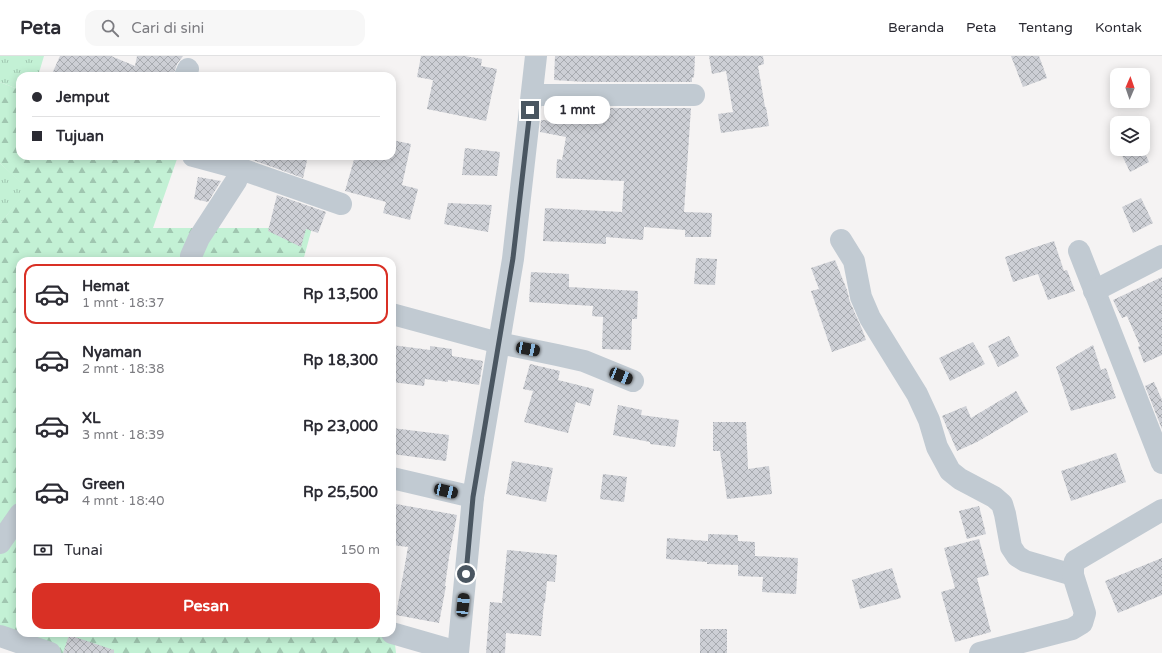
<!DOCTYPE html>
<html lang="id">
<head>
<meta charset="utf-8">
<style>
  :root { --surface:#fff; --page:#f7f7f7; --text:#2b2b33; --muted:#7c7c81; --line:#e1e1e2; --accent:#d93025 }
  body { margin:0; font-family:"Varela Round",sans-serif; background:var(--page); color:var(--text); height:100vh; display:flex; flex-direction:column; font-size:15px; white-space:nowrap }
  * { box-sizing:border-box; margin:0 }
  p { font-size:13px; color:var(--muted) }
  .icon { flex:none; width:22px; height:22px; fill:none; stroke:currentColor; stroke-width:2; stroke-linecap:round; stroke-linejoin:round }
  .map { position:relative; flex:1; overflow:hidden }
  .sheet { position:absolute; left:16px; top:201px; width:380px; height:380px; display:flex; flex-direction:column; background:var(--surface); border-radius:12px; box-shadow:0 2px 10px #0003 }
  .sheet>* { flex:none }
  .hud { position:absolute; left:16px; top:16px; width:380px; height:88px; border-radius:12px; box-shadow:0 2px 10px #0003; display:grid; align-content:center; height:88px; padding:0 16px; background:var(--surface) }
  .needle { width:26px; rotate:2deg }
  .controls { position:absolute; left:1110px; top:12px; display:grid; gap:8px }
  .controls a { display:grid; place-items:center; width:40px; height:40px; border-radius:8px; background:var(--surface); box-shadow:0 2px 10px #0003; font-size:20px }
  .end { position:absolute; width:18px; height:18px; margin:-9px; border:5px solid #4a5661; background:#fff; box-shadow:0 0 0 2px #fff }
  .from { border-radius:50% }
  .bubble { position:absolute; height:28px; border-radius:12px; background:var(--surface); box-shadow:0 2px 10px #0003; font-size:13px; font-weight:800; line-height:28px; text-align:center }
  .car { position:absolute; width:12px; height:24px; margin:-12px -6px; border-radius:5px; box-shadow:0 0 3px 1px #0007; background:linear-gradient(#222 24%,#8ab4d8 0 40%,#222 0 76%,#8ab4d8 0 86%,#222 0) }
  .hud b { display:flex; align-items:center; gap:14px; height:38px; font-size:15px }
  .hud b+b { border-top:1px solid var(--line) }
  .hud i { width:10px; height:10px; background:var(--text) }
  ul { padding:7px 0 0; list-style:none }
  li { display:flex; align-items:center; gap:12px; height:60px; margin:0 8px 6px; padding:0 8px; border:2px solid transparent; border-radius:12px }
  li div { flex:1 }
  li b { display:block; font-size:15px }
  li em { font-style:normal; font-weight:800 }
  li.selected { border-color:var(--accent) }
  li>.icon { width:36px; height:36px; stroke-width:1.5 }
  .pay { display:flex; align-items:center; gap:10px; height:44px; padding:0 16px; font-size:15px }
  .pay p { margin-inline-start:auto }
  .action { display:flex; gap:8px; margin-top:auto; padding:8px 16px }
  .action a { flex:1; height:46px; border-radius:12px; background:var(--accent); color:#fff; font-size:16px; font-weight:800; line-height:46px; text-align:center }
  header { display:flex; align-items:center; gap:24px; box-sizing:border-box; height:56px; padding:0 20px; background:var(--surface); border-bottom:1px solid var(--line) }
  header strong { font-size:19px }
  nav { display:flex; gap:22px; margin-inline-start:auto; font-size:14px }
  .search { width:280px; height:36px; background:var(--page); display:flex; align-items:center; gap:10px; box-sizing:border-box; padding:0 14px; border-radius:12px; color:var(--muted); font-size:15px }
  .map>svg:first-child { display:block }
</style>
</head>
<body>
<header>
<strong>Peta</strong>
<div class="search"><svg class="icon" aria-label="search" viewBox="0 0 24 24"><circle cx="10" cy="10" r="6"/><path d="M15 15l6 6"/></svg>Cari di sini</div>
<nav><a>Beranda</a><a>Peta</a><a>Tentang</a><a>Kontak</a></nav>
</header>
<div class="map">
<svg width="1162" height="597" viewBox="0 0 1162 597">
  <defs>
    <pattern id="grass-tufts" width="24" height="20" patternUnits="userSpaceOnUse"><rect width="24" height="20" fill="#c3f1d5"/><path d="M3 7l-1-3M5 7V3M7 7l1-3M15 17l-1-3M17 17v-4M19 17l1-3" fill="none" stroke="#a0c6b0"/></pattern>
    <pattern id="forest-firs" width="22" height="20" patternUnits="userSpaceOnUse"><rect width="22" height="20" fill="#c3f1d5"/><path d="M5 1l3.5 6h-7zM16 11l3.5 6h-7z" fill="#a0c6b0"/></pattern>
    <pattern id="building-cross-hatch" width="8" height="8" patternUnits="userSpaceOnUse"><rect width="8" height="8" fill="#cdcfd5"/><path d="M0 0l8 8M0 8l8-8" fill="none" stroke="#a8abb0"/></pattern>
  </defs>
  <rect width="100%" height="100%" fill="#f5f3f3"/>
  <!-- grass -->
  <g fill="url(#grass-tufts)">
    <polygon points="0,0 44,0 38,20 20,20 20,34 0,26"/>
    <polygon points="0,107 28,133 0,168"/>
  </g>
  <!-- forest -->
  <polygon fill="url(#forest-firs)" points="0,26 20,34 20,100 171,100 177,103 153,172 312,172 303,205 20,205 20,577 392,577 392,562 396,597 53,597 0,585 0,168 27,133 0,107"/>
  <!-- building -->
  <g fill="url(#building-cross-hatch)">
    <polygon points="60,0 111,0 135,10 137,0 183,0 177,8 173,20 51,20"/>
    <polygon points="421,0 465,0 482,3 481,10 497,13 486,65 427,53 433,24 417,21"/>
    <polygon points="555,0 695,0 694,21 692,22 692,26 585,26 554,24"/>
    <polygon points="709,0 763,0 764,8 758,10 765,51 766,51 769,70 721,77 718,58 733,56 726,15 712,18"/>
    <polygon points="1011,0 1039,0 1047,22 1023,31"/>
    <polygon points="583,52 691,52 684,156 712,157 711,181 685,181 685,174 644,171 643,184 606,181 606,188 543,185 545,152 622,156 624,125 556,122 557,103 562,104 566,81 540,76 541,64 583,66"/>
    <polygon points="392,84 411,88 402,129 418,133 410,164 383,157 386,146 345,135 355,100 392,100"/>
    <polygon points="465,92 500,96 497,120 462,119"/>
    <polygon points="1119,93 1143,93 1149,106 1130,116"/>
    <polygon points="241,100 308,100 303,122"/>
    <polygon points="198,121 221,125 208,146 194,143"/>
    <polygon points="277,139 326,156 318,177 306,173 301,191 268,175"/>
    <polygon points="1141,142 1153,167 1133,177 1122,151"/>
    <polygon points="448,147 492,149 488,176 444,168"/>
    <polygon points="1054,185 1064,215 1067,214 1075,235 1048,244 1038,218 1013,226 1005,201"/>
    <polygon points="696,202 717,203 715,229 694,228"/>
    <polygon points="835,204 847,234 850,246 862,273 866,284 832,296 811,235 819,233 811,212"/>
    <polygon points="531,216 569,218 569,231 638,235 637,263 632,263 631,294 602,293 603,261 592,260 593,250 529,246"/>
    <polygon points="1162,221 1162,299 1144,307 1138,291 1140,290 1127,260 1122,262 1113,244"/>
    <polygon points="1009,280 1019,300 998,311 988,290"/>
    <polygon points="973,286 985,308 950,325 939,302"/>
    <polygon points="392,289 430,294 430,290 452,293 452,300 483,305 479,329 448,324 448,326 425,323 424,330 392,326"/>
    <polygon points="1093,289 1101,314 1106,312 1116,342 1071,355 1056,311"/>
    <polygon points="530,308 560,315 558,324 594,333 590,350 576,346 568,377 524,366 533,335 523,333"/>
    <polygon points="1154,326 1162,344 1162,373 1145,330"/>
    <polygon points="1016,335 1028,356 977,386 957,395 942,360 966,350 971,362"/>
    <polygon points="618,349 642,354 641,359 679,364 675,391 650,388 650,386 613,379"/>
    <polygon points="713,366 746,366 748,413 769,410 772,438 727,443 720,395 713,395"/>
    <polygon points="392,372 449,379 446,405 392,398"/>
    <polygon points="1116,397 1126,426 1071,445 1061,415"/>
    <polygon points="512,405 553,412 546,446 506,438"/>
    <polygon points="603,418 627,421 624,446 600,443"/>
    <polygon points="396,448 457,459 449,501 445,530 446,530 439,567 396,559 408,491 392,489 392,469"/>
    <polygon points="979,450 986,478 967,483 959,455"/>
    <polygon points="708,478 738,479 738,485 755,486 755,500 798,502 796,538 762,536 763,521 738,520 738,509 707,508 707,506 666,503 667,482 708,485"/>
    <polygon points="979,483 989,519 977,522 991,576 955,586 941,536 955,532 944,492"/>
    <polygon points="507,494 557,499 555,526 547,525 545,547 544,547 541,580 506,577 505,597 486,597 490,546 502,547"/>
    <polygon points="1162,502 1162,539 1118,557 1105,525"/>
    <polygon points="892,512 901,542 860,553 852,524"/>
    <rect x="700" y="573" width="27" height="24"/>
    <polygon points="69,579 114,594 114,597 63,597"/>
  </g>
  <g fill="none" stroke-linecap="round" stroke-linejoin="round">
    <!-- minor -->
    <g stroke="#c1cad2" stroke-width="22">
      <polyline points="185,20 188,13"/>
      <polyline points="532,39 694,39"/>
      <polyline points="193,100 241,113"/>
      <polyline points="841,184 854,205 861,241 870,262 917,338 929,364 937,391 950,415 960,423 994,441 1002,448 1005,458 1011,491 1017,500 1025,505 1073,519"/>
      <polyline points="1079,195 1162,407"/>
      <polyline points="191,200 199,182 236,125 241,113 341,148"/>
      <polyline points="1094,235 1162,200"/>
      <polyline points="392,258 499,287 557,299 584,305 633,325"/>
      <polyline points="392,422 473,441"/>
      <polyline points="0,487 20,458"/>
      <polyline points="392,577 458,596"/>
      <polyline points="0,580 50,597"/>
      <polyline points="458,597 473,441 513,203 536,0"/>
      <polyline points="980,597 1072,573 1082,567 1085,557 1073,519 1073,512 1075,505 1162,454"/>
    </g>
  </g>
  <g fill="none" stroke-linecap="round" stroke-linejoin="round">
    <!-- route -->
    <polyline stroke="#4a5661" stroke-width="5" points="466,518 473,441 513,202 530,54"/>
  </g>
</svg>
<div class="controls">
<a><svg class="needle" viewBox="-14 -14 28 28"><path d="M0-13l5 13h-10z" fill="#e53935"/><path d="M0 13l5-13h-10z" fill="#7c7c81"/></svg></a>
<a><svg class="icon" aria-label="layers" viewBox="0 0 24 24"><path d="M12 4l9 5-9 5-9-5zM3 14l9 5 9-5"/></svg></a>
</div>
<i class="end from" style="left:466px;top:518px"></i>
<i class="end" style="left:530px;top:54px"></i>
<div class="bubble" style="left:544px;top:40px;width:66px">1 mnt</div>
<i class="car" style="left:528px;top:293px;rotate:101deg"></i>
<i class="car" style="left:621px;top:320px;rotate:112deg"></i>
<i class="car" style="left:446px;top:435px;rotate:103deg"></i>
<i class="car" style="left:463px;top:549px;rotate:6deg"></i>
<div class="hud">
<b><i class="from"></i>Jemput</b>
<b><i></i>Tujuan</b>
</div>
<section class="sheet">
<ul>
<li class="selected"><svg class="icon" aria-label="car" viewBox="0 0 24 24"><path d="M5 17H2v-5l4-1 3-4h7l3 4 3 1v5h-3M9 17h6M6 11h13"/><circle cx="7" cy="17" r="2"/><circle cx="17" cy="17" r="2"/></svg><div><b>Hemat</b><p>1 mnt · 18:37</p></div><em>Rp 13,500</em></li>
<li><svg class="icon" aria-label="car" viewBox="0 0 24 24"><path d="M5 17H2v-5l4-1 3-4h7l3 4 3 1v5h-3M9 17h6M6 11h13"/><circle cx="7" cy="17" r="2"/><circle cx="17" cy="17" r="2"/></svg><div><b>Nyaman</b><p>2 mnt · 18:38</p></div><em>Rp 18,300</em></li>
<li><svg class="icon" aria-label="car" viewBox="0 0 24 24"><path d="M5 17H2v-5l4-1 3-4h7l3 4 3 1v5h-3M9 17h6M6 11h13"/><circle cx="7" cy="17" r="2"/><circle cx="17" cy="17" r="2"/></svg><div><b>XL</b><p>3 mnt · 18:39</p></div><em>Rp 23,000</em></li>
<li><svg class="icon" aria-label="car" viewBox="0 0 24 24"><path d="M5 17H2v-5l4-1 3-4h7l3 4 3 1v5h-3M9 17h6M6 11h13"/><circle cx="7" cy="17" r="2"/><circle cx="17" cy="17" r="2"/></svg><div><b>Green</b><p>4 mnt · 18:40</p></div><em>Rp 25,500</em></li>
</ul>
<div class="pay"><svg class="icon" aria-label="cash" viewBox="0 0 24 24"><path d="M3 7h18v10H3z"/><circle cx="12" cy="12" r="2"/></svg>Tunai<p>150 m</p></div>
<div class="action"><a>Pesan</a></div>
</section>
</div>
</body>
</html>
